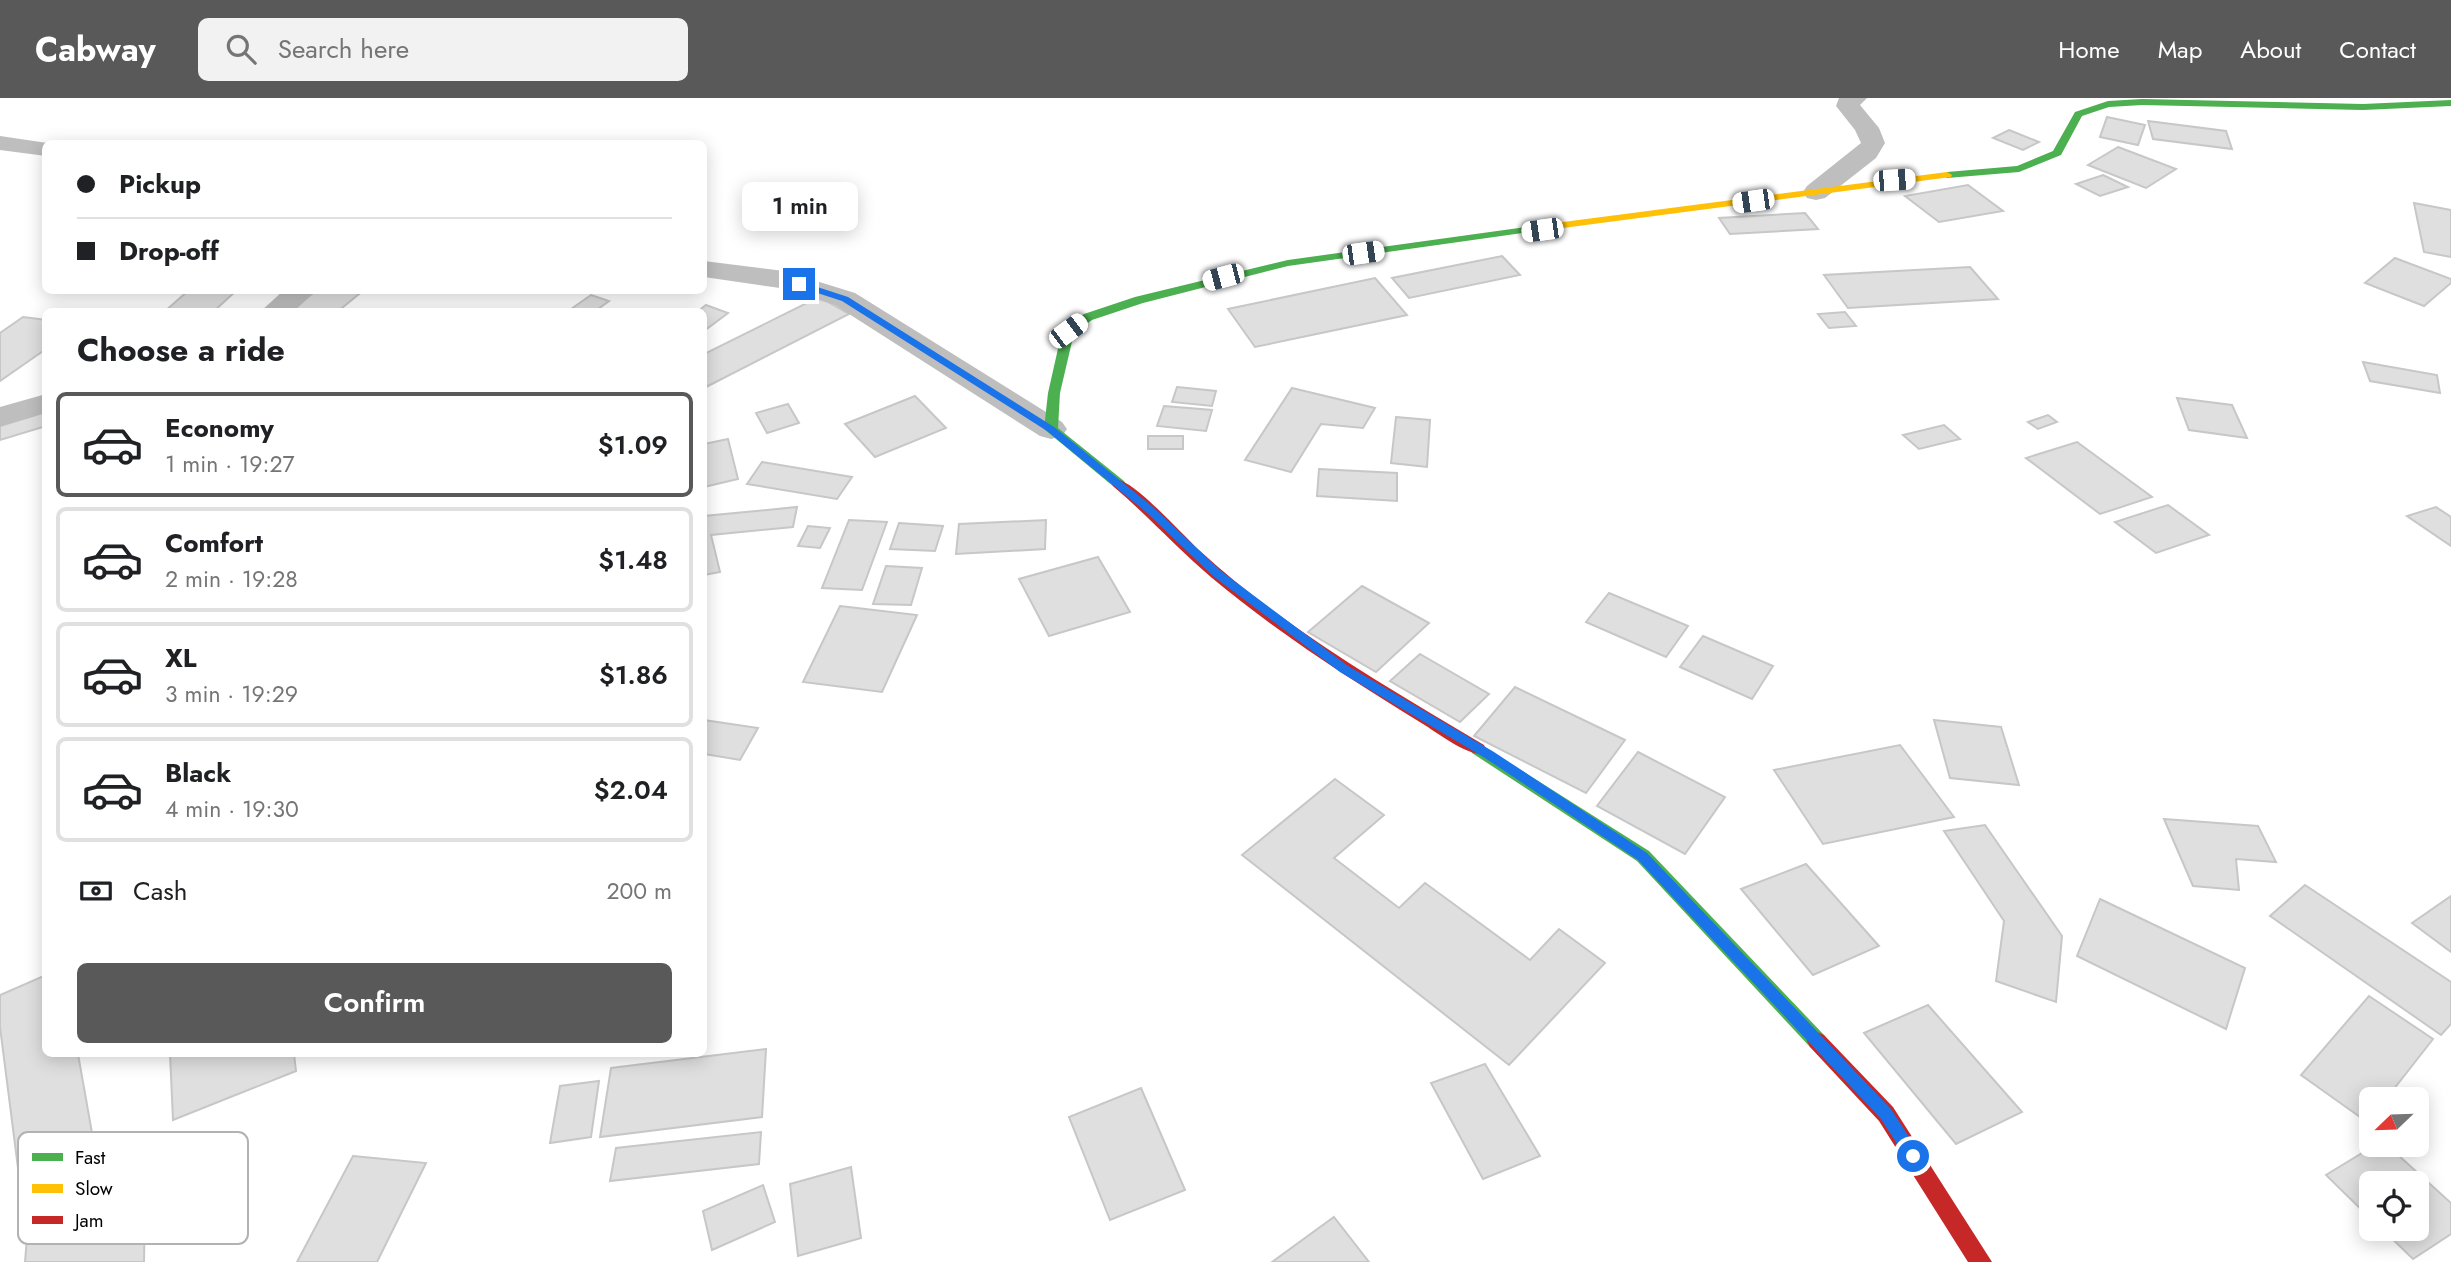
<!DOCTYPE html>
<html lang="en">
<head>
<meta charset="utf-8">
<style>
  :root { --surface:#fff; --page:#f2f2f2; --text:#202124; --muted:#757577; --line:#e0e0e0; --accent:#595959 }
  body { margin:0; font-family:Jost,sans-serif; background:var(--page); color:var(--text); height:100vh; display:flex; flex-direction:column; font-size:26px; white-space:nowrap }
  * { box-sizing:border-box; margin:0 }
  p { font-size:23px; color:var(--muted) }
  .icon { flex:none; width:38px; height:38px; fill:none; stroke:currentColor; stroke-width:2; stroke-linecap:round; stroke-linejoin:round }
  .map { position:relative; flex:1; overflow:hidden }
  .panel { position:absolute; left:42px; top:210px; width:665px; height:749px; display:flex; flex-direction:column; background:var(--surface); border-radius:10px; box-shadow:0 4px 18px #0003 }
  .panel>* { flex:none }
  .guide { position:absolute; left:42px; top:42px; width:665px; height:154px; border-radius:10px; box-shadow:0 4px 18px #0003; display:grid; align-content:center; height:154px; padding:0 35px; background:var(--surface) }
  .needle { width:46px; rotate:247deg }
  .tools { position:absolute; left:2359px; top:989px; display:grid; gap:14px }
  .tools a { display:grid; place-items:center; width:70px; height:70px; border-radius:10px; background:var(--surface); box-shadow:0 4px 18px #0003; font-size:35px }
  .end { position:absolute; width:32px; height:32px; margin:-16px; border:9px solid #1a73e8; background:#fff; box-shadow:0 0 0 4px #fff }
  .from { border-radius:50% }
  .bubble { position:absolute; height:49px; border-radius:10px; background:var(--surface); box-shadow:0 4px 18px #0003; font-size:23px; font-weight:600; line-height:49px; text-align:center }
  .car { position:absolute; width:21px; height:42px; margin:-21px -10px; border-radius:9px; box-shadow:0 0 5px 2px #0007; background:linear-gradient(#fff 24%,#345 0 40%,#fff 0 76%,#345 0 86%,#fff 0) }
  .guide b { display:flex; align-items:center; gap:24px; height:66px; font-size:26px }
  .guide b+b { border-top:2px solid var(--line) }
  .guide i { width:18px; height:18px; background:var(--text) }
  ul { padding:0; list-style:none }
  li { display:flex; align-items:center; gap:21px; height:105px; margin:0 14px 10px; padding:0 21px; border:4px solid var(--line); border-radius:10px }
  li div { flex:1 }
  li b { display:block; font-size:26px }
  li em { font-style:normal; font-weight:600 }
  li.current { border-color:var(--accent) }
  li>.icon { width:63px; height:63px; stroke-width:1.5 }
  h2 { padding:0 35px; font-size:32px; line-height:84px }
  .pay { display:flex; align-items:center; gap:18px; height:77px; padding:0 35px; font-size:26px }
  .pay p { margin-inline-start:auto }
  .cta { display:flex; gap:14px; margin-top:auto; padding:14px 35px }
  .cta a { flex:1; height:80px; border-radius:10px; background:var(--accent); color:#fff; font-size:28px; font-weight:600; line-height:80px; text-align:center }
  header { display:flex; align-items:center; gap:42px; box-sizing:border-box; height:98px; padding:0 35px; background:var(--accent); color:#fff }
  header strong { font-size:33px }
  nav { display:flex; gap:38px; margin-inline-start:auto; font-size:24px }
  .search { width:490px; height:63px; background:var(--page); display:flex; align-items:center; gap:18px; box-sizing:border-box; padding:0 24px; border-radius:10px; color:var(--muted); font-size:26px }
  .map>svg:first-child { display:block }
</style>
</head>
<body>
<header>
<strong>Cabway</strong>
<div class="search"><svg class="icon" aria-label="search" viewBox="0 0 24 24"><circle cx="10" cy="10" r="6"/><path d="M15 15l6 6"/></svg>Search here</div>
<nav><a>Home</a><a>Map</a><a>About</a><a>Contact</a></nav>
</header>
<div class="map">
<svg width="2451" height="1164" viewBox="0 0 2451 1164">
  <rect width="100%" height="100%" fill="#fff"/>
  <!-- building -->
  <g fill="#dfdfdf" stroke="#c7c7c7" stroke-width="2">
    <polygon points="2107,19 2145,27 2138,47 2100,39"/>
    <polygon points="2148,23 2226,33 2232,51 2153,41"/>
    <polygon points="2009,32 2039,44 2023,52 1993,40"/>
    <polygon points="2118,49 2176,71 2146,90 2088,67"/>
    <polygon points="2103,77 2128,89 2100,98 2076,86"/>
    <polygon points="1968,87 2003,113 1939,124 1905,98"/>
    <polygon points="2414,105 2451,112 2451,159 2424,154"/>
    <polygon points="1805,115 1818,131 1730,136 1719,120"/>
    <polygon points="1502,158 1520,177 1409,200 1392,180"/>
    <polygon points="2395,160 2451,181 2451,185 2424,208 2365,185"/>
    <polygon points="1970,169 1998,201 1848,210 1824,177"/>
    <polygon points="1375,180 1407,217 1255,249 1228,211"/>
    <polygon points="189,192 237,192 213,214 164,214"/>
    <polygon points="317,192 364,192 337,214 289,214"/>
    <polygon points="591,197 609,203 594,214 571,211"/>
    <polygon points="819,199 849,216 704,290 704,256"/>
    <polygon points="706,207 728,215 704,233 704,214 697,214"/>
    <polygon points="1845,214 1856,228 1829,230 1818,216"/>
    <polygon points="23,219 46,222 46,251 0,283 0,235"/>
    <polygon points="2363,264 2437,277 2440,295 2370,283"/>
    <polygon points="1177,289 1216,293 1212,308 1172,304"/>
    <polygon points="1292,290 1375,310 1363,330 1321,326 1291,374 1245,362"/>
    <polygon points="915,298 946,330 875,359 845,326"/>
    <polygon points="2177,300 2232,307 2247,340 2189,332"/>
    <polygon points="788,306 799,325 767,335 756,315"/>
    <polygon points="1164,308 1212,312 1206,333 1157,328"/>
    <polygon points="44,313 46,328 0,342 0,326"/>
    <polygon points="2048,317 2057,324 2038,331 2028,324"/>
    <polygon points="1396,319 1430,322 1427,369 1391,365"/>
    <polygon points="1944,327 1960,341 1919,351 1903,337"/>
    <rect x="1148" y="338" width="35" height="13"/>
    <polygon points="728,341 738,381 704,389 704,346"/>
    <polygon points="2077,344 2152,399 2100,416 2026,360"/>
    <polygon points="762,364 852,379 837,401 747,386"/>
    <polygon points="1319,371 1397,375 1397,403 1317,398"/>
    <polygon points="2168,407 2209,437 2156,455 2115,424"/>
    <polygon points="797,409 793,429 711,437 720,474 704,477 704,418"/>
    <polygon points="2436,409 2451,419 2451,448 2407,418"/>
    <polygon points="849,422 887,424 862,492 822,490"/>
    <polygon points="1046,422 1045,451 956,456 959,426"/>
    <polygon points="899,425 943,428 935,453 890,451"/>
    <polygon points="808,428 830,430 820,450 798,448"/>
    <polygon points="1098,459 1130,514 1049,538 1019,481"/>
    <polygon points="886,468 922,470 911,507 873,506"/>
    <polygon points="1362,488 1429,525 1376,574 1308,534"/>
    <polygon points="1609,495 1688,528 1666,559 1586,524"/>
    <polygon points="840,508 917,517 882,594 803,584"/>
    <polygon points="1703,538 1773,568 1752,601 1680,569"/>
    <polygon points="1420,556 1489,596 1460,624 1390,583"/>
    <polygon points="1515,589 1625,642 1586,695 1474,638"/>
    <polygon points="704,622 758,630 740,662 704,656"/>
    <polygon points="1934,622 2001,629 2019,687 1950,680"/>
    <polygon points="1900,647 1954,719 1823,746 1774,672"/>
    <polygon points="1638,654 1725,699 1685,756 1597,708"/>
    <polygon points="1335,681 1384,717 1334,760 1399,810 1425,785 1530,862 1559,831 1605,865 1509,967 1242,757"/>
    <polygon points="2164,721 2258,728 2276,764 2236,761 2239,792 2193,788"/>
    <polygon points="1985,727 2062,838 2056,904 1996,883 2004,823 1944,733"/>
    <polygon points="1806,766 1879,848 1813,877 1741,791"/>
    <polygon points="2305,787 2451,884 2451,926 2441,937 2270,818"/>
    <polygon points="2451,798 2451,854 2412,825"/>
    <polygon points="2100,801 2245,870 2226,931 2077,858"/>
    <polygon points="46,877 46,956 78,956 92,1035 18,1070 0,929 0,897"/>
    <polygon points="2369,898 2433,941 2386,1001 2371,1001 2371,1019 2367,1024 2301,977"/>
    <polygon points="1928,907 2022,1014 1956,1046 1864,935"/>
    <polygon points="766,951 762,1019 600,1039 611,970"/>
    <polygon points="170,956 294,956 296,973 173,1022"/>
    <polygon points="1485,966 1540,1058 1483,1081 1431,985"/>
    <polygon points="599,983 591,1039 550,1045 560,988"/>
    <polygon points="1141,990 1185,1092 1110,1122 1069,1019"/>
    <polygon points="761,1034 759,1066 610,1083 616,1050"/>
    <polygon points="2377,1046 2386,1046 2451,1105 2451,1136 2413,1161 2381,1130 2417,1130 2417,1085 2371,1085 2371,1121 2326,1077"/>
    <polygon points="146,1048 144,1164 25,1164 31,1090"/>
    <polygon points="353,1058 426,1065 377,1164 297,1164"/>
    <polygon points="851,1069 861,1140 798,1158 790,1086"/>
    <polygon points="763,1087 775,1124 712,1152 703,1113"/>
    <polygon points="1334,1119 1369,1164 1272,1164"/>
  </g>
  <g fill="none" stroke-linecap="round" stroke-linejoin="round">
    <!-- street -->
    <g fill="#bebebe" fill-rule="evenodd">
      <polygon points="1839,0 1867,0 1860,7 1879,30 1885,45 1876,60 1825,100 1816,102 1807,100 1803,94 1807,88 1861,45 1855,32 1836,8"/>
      <polygon points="0,38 54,46 46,46 46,58 0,52"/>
      <polygon points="704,163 784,173 855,195 1062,324 1067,331 1062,338 1051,341 1040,338 835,207 780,190 704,179"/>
      <polygon points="284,192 317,192 293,214 260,214"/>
      <polygon points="46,296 46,315 0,329 0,309"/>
    </g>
    <!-- fast -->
    <g fill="#4caf50" fill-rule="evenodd">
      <polygon points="2142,1 2363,6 2451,2 2451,8 2363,12 2142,7 2109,9 2082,18 2061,57 2019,74 1947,80 1942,77 1947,74 2017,68 2053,53 2075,14 2108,3"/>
      <polygon points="1540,127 1544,128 1544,132 1288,168 1143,205 1092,222 1074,235 1060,295 1058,330 1124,383 1126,386 1124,389 1114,389 1044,331 1048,295 1062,233 1084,216 1135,199 1288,162"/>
      <polygon points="1478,645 1649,753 1824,937 1827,943 1824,949 1817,952 1810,949 1637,763 1472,655 1470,651 1472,647"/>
    </g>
    <!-- slow -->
    <polygon fill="#ffc107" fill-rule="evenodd" points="1947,74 1952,77 1951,79 1540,133 1534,130 1540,127"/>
    <!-- jam -->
    <g fill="#c62828" fill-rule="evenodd">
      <path d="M1119,382C1138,387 1182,436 1199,452C1284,530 1385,588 1484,647L1486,651L1484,655C1470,660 1436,634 1423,626C1350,581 1278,535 1212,480C1178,451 1148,418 1114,389L1112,386Z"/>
      <polygon points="1817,934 1824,937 1893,1009 1992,1164 1968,1164 1879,1023 1810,949 1807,943 1810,937"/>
    </g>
  </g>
  <!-- route -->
  <polygon fill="#1a73e8" points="799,183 848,199 1054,329 1153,409 1221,473 1348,568 1494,654 1647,755 1891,1011 1918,1053 1921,1058 1918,1063 1908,1063 1881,1021 1638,762 1485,660 1340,574 1213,478 1146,414 1047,333 842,203 796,188"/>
  <!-- legend -->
  <rect x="18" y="1034" width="230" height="112" rx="10" fill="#fff" stroke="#b2b2b2" stroke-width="2"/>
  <rect x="32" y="1055" width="31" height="8" fill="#4caf50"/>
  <rect x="32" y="1086" width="31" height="9" fill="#ffc107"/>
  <rect x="32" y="1118" width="31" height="8" fill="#c62828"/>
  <g font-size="19" fill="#000">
    <text x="75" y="1066">Fast</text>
    <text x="75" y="1097">Slow</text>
    <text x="75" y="1129">Jam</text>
  </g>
</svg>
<div class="tools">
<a><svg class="needle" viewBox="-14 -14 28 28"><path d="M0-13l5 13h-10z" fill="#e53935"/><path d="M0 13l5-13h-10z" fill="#757577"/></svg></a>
<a><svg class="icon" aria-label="locate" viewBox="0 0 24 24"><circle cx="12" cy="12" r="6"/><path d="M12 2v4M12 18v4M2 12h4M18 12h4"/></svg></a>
</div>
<i class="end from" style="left:1913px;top:1058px"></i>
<i class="end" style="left:799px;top:186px"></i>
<div class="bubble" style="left:742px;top:84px;width:116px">1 min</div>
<i class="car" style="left:1894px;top:82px;rotate:86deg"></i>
<i class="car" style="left:1753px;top:103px;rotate:262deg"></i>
<i class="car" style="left:1542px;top:132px;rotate:262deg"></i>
<i class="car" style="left:1363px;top:155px;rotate:82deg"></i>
<i class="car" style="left:1223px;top:179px;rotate:255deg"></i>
<i class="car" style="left:1068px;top:233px;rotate:53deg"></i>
<div class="guide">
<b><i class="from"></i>Pickup</b>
<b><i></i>Drop-off</b>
</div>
<section class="panel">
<h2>Choose a ride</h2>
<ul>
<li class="current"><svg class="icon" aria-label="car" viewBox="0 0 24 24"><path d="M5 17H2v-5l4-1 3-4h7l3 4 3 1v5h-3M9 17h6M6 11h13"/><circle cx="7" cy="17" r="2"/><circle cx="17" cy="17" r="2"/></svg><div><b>Economy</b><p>1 min · 19:27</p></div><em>$1.09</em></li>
<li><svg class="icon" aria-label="car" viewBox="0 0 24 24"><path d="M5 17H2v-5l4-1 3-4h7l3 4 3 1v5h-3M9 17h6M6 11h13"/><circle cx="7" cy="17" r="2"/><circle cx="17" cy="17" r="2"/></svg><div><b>Comfort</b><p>2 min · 19:28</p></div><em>$1.48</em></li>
<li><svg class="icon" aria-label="car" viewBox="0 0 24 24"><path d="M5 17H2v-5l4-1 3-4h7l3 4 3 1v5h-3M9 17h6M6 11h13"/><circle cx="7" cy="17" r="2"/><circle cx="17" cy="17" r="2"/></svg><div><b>XL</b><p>3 min · 19:29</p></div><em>$1.86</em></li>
<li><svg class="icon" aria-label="car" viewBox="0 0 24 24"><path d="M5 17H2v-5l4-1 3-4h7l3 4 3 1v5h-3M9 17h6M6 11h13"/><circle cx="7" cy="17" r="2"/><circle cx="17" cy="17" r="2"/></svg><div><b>Black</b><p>4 min · 19:30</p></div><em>$2.04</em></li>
</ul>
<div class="pay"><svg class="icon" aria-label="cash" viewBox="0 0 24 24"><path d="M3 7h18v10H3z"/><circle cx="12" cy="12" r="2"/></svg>Cash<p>200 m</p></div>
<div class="cta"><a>Confirm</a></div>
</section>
</div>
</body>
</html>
